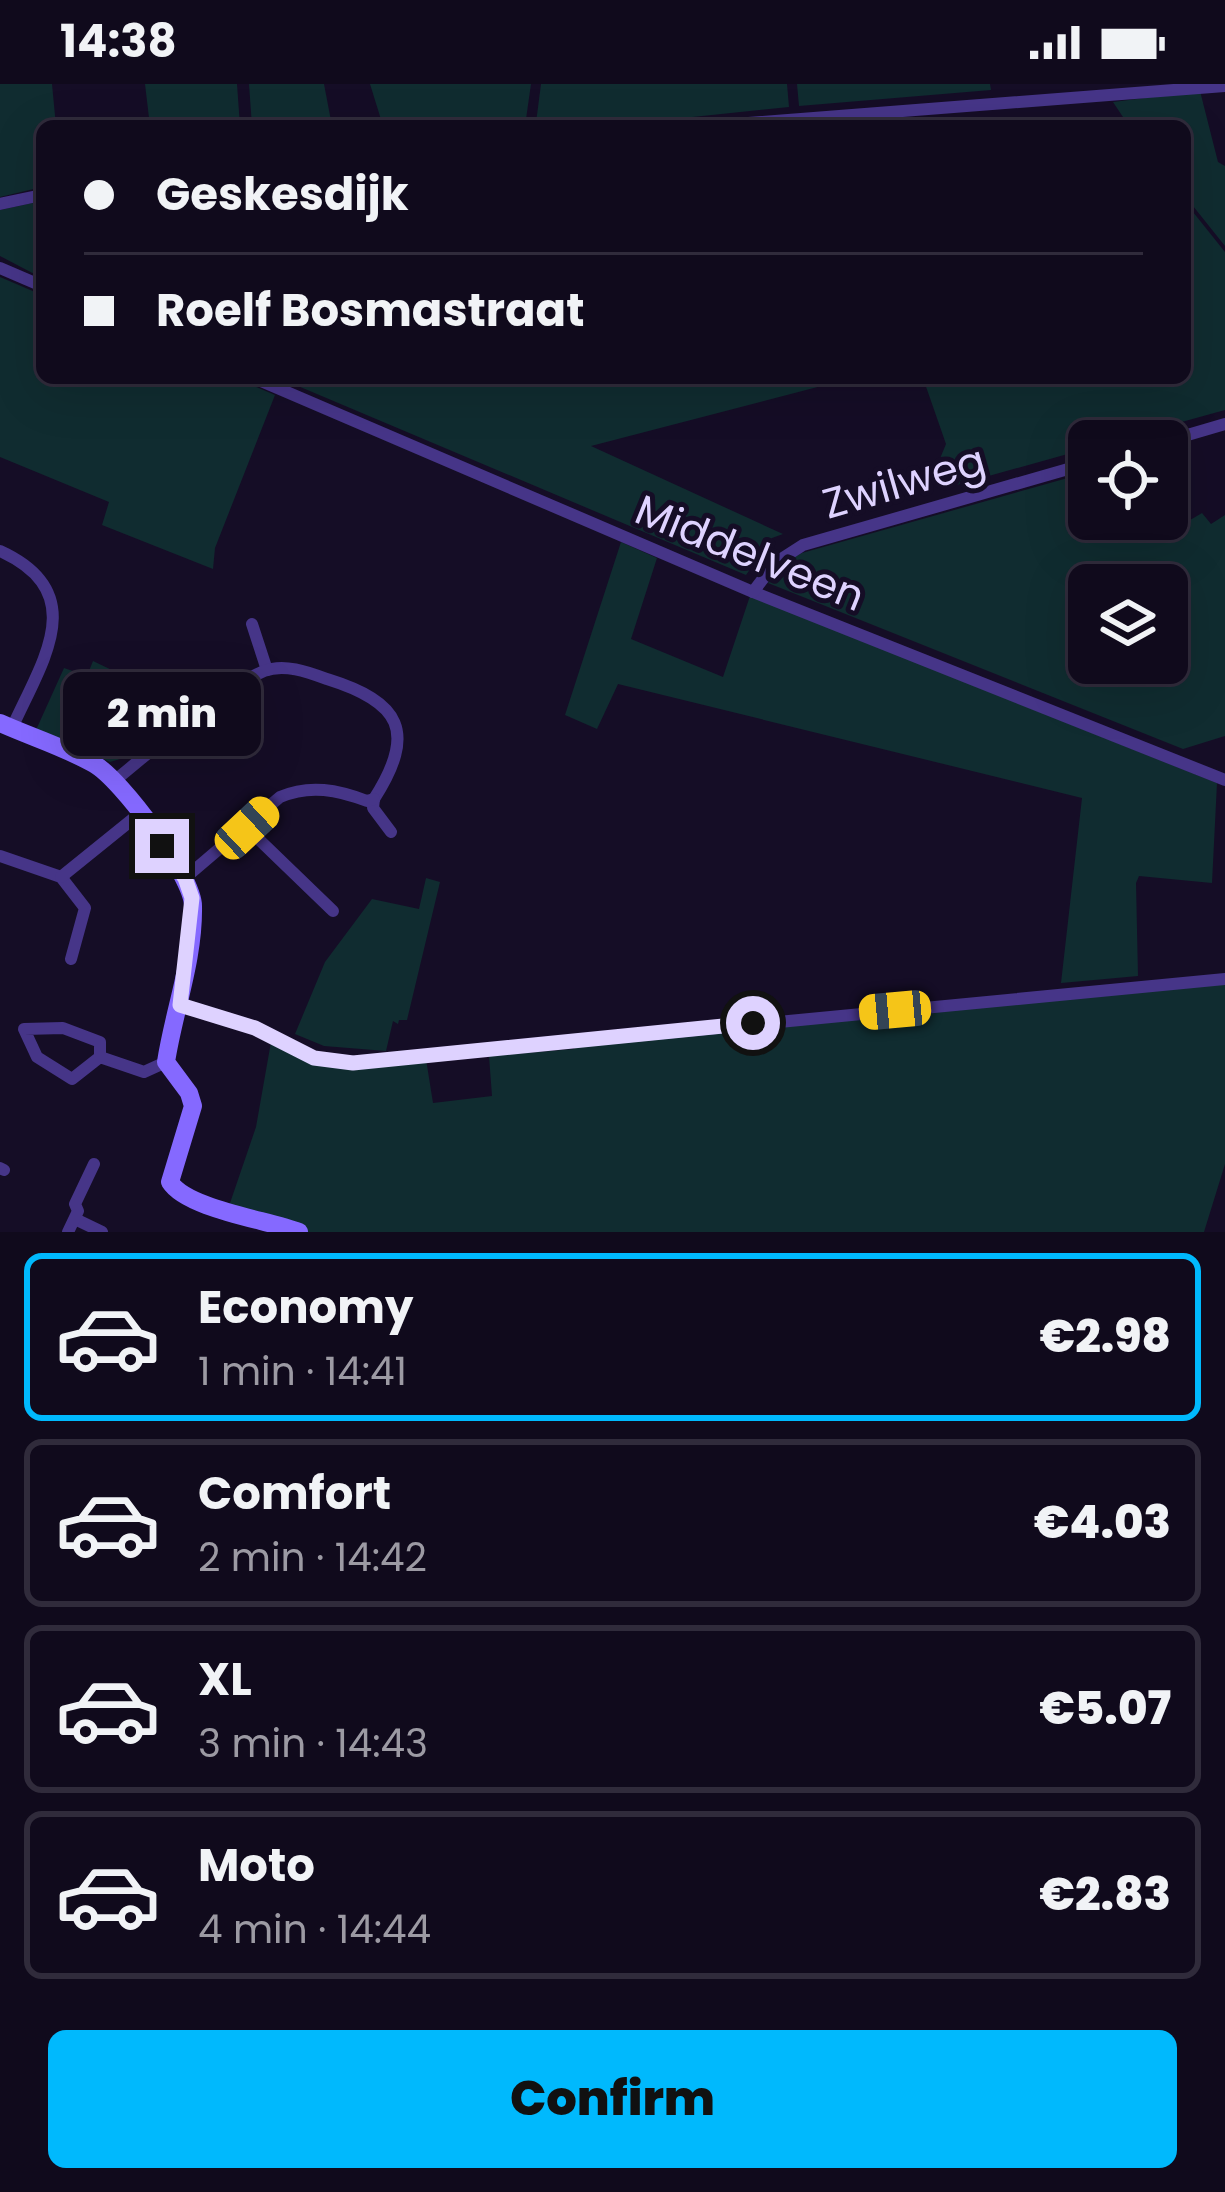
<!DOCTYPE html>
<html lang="en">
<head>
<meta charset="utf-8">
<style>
  :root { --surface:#100a1c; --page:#1e1829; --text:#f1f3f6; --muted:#9c9aa3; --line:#302b3b; --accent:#00b9fd }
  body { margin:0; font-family:Poppins,sans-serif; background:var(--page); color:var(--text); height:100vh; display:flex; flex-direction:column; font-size:45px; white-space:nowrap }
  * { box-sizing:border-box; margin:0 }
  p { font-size:39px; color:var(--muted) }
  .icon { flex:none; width:66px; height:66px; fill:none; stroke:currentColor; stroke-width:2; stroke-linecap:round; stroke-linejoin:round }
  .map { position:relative; height:1148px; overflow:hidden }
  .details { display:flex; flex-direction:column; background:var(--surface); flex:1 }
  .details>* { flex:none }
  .top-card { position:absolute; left:36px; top:36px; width:1155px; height:264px; border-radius:18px; box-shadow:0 12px 48px #0002,0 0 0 3px var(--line); display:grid; align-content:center; height:264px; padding:0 48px; background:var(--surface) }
  .controls { position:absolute; left:1068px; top:336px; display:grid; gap:24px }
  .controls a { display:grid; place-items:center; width:120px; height:120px; border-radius:18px; background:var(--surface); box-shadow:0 12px 48px #0002,0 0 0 3px var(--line); font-size:60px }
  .end { position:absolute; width:54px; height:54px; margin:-27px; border:15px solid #ded2ff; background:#111; box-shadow:0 0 0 6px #111 }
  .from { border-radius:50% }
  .bubble { position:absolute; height:84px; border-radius:18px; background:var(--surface); box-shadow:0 12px 48px #0002,0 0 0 3px var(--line); font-size:39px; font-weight:800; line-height:84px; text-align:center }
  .car { position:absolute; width:36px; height:72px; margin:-36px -18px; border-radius:15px; box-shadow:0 0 9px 3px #0007; background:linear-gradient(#f5c518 24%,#345 0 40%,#f5c518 0 76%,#345 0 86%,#f5c518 0) }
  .top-card b { display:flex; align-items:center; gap:42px; height:114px; font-size:45px }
  .top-card b+b { border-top:3px solid var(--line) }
  .top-card i { width:30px; height:30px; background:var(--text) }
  ul { padding:21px 0 0; list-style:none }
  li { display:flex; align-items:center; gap:36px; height:168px; margin:0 24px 18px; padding:0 24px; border:6px solid var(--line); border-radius:18px }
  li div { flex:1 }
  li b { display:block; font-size:45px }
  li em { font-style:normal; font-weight:800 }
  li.active { border-color:var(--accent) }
  li>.icon { width:108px; height:108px; stroke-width:1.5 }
  .button { display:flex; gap:24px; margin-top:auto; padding:24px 48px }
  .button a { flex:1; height:138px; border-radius:18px; background:var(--accent); color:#111; font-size:48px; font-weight:800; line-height:138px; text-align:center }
  .status { display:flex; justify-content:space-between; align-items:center; height:84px; padding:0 60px; background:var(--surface); direction:ltr }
  .status svg { height:33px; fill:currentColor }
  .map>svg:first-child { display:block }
</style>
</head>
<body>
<div class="status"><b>14:38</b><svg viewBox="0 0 49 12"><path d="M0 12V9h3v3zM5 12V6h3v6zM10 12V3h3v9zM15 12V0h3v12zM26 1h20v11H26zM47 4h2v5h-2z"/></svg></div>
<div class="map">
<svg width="1225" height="1148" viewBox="0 0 1225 1148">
  <rect width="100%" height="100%" fill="#150d26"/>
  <!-- green -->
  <g fill="#102c30" fill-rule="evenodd">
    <polygon points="0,0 52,0 56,42 42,42 42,103 0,113"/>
    <polygon points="145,0 237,0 240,42 150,42"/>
    <polygon points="249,0 324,0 332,42 252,42"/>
    <polygon points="370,0 531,0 525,42 383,42"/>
    <polygon points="541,0 787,0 789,23 607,42 541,42 536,39"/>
    <polygon points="797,0 990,0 991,6 799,22"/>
    <polygon points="1200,7 1218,78 1225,82 1225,162 1185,112 1185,42 1129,42 1113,18"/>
    <polygon points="42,117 42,194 0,172 0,126"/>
    <polygon points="1185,118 1225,168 1225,326 1113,357 1089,357 1089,364 946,404 939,377 946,360 923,294 1185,294"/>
    <polygon points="0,193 42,211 42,294 235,294 275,311 215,464 213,485 102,441 109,418 0,373"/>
    <polygon points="279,294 852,294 591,362 783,450 772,454 746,491"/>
    <path d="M1089,388V435H1158L1168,449L1202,429L1211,440L1225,431V652L1183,665L768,499L780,481L802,469ZM1089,501H1167V579H1089Z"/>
    <polygon points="621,458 657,474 631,555 723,593 750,512 1217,699 1212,799 1139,792 1136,799 1138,892 1061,899 1082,714 618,600 597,645 565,631"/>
    <polygon points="93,577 168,613 178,629 120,675 110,678 36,646 64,584 87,592"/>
    <polygon points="426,794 440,798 407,936 399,936 398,940 393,937 386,967 324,962 295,950 325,878 372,815 419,825"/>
    <path d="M1225,898V1080L1204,1148H307L229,1122L256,1043L271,958C329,991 363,983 426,975L433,1019L492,1012L489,972L574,965V960Z"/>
  </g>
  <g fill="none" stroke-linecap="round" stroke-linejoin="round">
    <!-- street -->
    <g stroke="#463588" stroke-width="12">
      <polyline points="710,42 1225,2"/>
      <polyline points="0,120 42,111"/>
      <polyline points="0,184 42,202"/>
      <polyline points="254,294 753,508 1225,696"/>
      <polyline points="1167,357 1225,340"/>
      <path d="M0,467C92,509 42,577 12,644"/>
      <polyline points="753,508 775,479 803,461 1089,379"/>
      <polyline points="252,540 267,586"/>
      <path d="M113,698C154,665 218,607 264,587C284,579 308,588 327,595C401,618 417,648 374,715"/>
      <polyline points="374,715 373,724 391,748"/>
      <polyline points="247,744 333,827"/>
      <polyline points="0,772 61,793 85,824 71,875"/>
      <polyline points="61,793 139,730"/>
      <path d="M185,794L280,713C310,700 338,706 367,717L374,715"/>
      <polyline points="180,921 255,944 313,974 353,979 1225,895"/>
      <polyline points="100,973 100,958 63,944 24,945 37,973 72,995 100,973 144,988 166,978"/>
      <polyline points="0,1084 4,1086"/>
      <polyline points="75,1135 102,1148"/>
      <polyline points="68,1148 78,1127 75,1120 94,1080"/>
    </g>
    <!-- secondary -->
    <path stroke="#8569ff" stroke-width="18" d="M0,639C31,653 64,663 94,680C121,695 193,792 193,822C194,876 174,926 166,978L189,1009L193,1022L170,1098C187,1125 268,1136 299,1148"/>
  </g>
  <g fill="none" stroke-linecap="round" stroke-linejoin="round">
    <!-- route -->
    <polyline stroke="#ded2ff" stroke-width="15" points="162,762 185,794 192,814 180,921 255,944 314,974 353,979 753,939"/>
  </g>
  <g text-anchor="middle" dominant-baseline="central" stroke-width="10" stroke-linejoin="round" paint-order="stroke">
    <!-- street labels -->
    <g font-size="42" fill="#ded2ff" stroke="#150d26">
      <text transform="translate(904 398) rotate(-16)">Zwilweg</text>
      <text transform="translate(750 469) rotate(22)">Middelveen</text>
    </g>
  </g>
</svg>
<div class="controls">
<a><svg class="icon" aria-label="locate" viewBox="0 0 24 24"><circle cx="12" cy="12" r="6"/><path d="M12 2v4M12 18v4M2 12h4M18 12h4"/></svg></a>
<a><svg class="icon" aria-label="layers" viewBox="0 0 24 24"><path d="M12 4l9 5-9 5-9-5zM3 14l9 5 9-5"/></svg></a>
</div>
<i class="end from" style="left:753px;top:939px"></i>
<i class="end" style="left:162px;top:762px"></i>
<div class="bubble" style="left:63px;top:588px;width:198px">2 min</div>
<i class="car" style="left:247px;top:744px;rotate:47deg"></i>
<i class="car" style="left:895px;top:926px;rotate:265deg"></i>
<div class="top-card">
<b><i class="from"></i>Geskesdijk</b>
<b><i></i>Roelf Bosmastraat</b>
</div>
</div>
<section class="details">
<ul>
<li class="active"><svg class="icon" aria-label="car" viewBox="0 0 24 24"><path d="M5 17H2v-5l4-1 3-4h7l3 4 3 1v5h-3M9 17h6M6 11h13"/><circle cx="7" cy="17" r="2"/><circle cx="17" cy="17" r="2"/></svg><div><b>Economy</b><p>1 min · 14:41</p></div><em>€2.98</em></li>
<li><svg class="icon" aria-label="car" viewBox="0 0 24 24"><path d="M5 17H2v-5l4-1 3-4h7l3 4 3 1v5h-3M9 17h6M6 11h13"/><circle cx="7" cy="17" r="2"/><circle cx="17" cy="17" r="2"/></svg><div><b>Comfort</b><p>2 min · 14:42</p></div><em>€4.03</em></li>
<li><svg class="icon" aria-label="car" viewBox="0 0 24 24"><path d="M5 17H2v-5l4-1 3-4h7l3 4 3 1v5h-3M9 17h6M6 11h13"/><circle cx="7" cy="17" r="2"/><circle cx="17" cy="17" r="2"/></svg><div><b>XL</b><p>3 min · 14:43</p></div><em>€5.07</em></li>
<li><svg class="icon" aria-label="car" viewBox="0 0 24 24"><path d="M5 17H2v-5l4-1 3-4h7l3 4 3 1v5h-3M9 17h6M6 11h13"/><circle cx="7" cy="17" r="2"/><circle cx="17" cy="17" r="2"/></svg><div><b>Moto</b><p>4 min · 14:44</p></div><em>€2.83</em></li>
</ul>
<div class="button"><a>Confirm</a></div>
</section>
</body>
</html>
